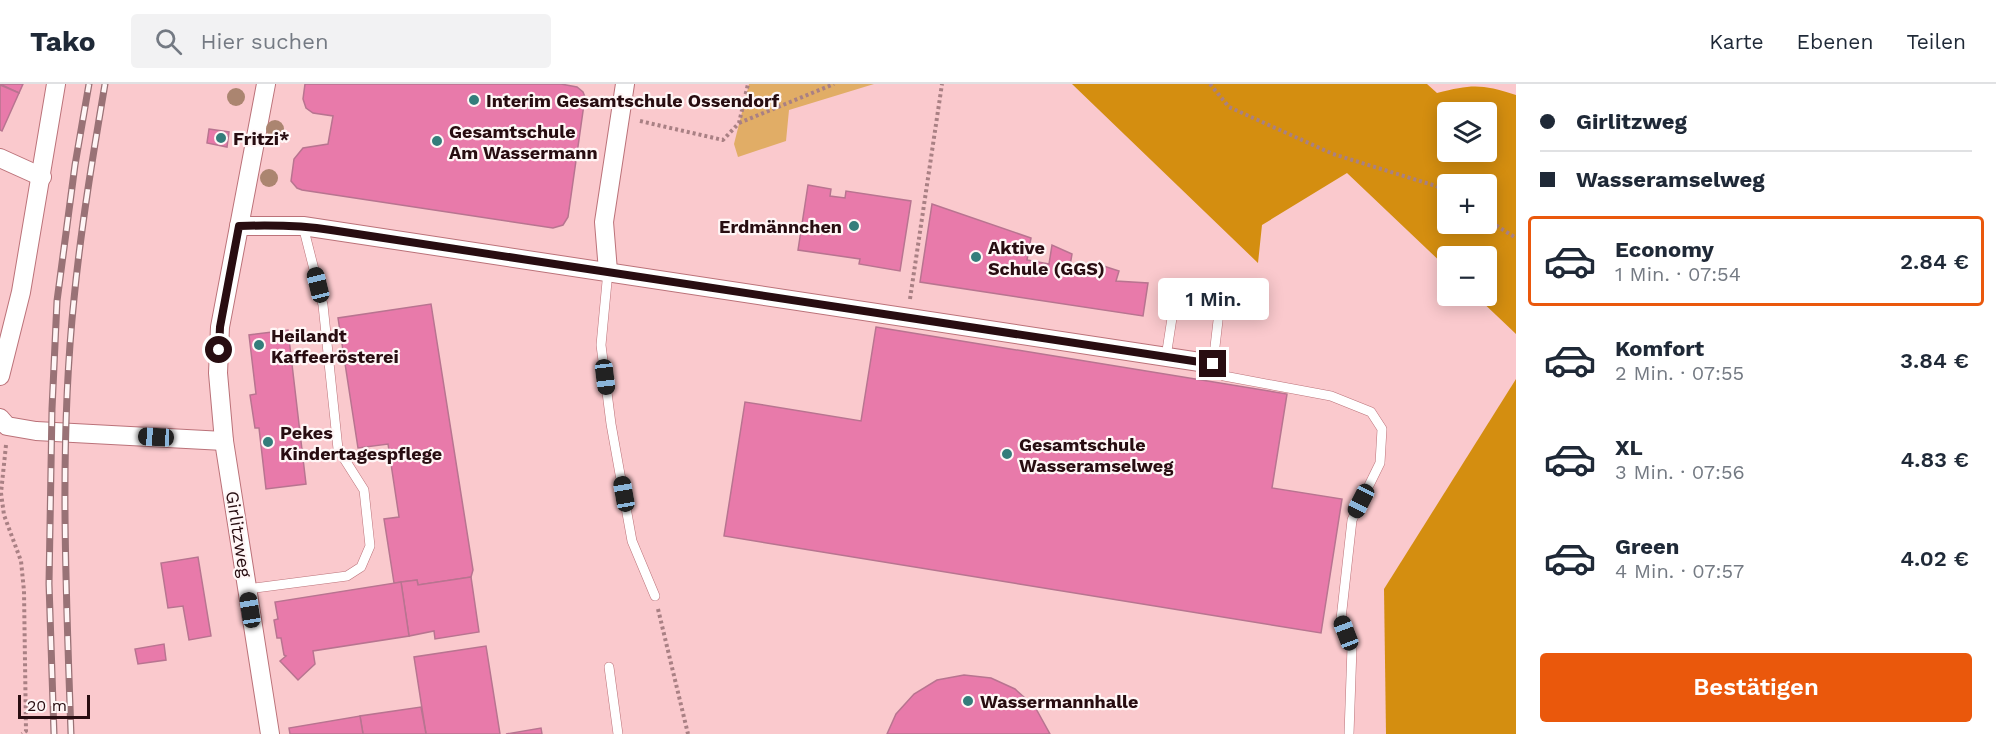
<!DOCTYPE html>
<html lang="de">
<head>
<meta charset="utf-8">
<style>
  :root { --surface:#fff; --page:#f2f2f3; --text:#1f2937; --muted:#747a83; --line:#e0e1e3; --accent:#ea580c }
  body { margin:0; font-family:"Work Sans",sans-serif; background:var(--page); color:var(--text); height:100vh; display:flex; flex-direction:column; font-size:22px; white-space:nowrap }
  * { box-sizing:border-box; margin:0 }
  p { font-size:20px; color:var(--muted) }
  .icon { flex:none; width:33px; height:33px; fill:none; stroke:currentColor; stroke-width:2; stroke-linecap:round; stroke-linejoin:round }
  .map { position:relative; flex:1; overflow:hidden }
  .sheet { display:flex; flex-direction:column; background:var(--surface); width:480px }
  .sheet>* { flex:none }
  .top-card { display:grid; align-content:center; height:132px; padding:0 24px; background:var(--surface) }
  .tools { position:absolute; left:1437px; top:18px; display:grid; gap:12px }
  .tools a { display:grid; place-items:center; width:60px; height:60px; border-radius:6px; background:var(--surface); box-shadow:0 3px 15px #0003; font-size:30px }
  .scale { position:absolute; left:18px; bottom:15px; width:72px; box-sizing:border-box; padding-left:6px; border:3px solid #280d11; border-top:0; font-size:16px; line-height:21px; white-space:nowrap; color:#280d11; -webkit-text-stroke:4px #fff6f6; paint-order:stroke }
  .end { position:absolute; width:27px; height:27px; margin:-14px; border:8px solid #280d11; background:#fff; box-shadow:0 0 0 3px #fff }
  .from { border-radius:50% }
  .bubble { position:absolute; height:42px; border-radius:6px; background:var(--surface); box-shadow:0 3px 15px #0003; font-size:20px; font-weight:600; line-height:42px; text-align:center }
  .car { position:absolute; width:18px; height:36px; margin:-18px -9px; border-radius:8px; box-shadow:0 0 4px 2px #0007; background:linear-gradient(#222 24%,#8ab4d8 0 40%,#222 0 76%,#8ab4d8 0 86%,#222 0) }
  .top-card b { display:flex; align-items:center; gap:21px; height:57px; font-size:22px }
  .top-card b+b { border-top:2px solid var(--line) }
  .top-card i { width:15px; height:15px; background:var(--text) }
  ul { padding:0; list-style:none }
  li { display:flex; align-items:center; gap:18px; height:90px; margin:0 12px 9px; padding:0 12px; border:3px solid transparent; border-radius:6px }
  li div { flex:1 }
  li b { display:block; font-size:22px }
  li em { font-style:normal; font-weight:600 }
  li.selected { border-color:var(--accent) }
  li>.icon { width:54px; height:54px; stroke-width:1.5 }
  .button { display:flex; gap:12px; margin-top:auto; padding:12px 24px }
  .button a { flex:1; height:69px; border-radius:6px; background:var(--accent); color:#fff; font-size:24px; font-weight:600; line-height:69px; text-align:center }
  header { display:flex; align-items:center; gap:36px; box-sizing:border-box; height:84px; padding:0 30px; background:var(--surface); border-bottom:2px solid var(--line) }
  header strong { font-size:28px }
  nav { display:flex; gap:33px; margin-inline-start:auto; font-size:21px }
  .search { width:420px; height:54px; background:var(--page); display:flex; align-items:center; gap:15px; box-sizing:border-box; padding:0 21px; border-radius:6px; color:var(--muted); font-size:22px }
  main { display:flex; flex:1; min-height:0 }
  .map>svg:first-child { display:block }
</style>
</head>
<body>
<header>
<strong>Tako</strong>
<div class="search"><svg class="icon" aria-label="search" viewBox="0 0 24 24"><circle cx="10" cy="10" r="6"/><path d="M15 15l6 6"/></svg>Hier suchen</div>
<nav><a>Karte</a><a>Ebenen</a><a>Teilen</a></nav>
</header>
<main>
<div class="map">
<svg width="1516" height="650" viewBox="0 0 1516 650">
  <rect width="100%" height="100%" fill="#fac9cd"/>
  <!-- green -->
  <polygon fill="#e1ad66" points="749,0 874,0 789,26 786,57 738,73 734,60"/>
  <!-- forest -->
  <g fill="#d48e10" fill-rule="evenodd">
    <path d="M1072,0H1427L1437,9C1472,0 1482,0 1516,11V250L1476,212H1486V172H1448L1447,184L1347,89L1262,141L1258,179ZM1448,28H1486V68H1448ZM1448,100H1486V140H1448Z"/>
    <polygon points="1516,295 1516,650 1386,650 1384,505"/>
  </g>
  <!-- building -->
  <g fill="#e87aaa" stroke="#b87490" stroke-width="1.5">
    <polygon points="0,0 23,0 19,9"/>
    <polygon points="305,0 561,0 577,3 583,8 585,13 568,133 563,141 553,144 302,106 297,104 291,97 294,75 303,64 328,60 333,32 313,29 306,24 303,15"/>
    <polygon points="0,1 19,9 2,47 0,46"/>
    <polygon points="209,45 229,48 227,63 207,59"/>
    <polygon points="808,101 831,105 830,112 845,114 846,107 911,117 900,187 859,180 860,175 798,166"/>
    <polygon points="932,120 1031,154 1027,176 1049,180 1052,161 1072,170 1069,188 1088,192 1091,178 1119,187 1116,197 1148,199 1143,232 920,198"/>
    <polygon points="431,220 473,486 471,493 418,501 417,496 394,499 384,435 399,433 388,360 358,364 338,234"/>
    <polygon points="876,243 1287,310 1272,404 1342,415 1321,549 724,452 745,318 861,337"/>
    <polygon points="288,246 306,400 266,405 259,344 255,344 250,311 256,310 249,251"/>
    <polygon points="198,473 211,552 189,556 183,522 168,524 161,479"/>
    <polygon points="471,493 479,548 435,555 434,547 409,552 401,498 417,496 418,501"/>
    <polygon points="401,498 409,552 313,567 315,580 298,596 280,577 286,572 284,571 281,554 277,554 274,536 278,535 275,518"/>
    <polygon points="164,560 166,576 138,580 135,565"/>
    <polygon points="486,562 500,650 426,650 414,573"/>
    <polygon points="964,591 991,594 1015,605 1035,623 1050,650 887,650 896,630 914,610 937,596"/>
    <polygon points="421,623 426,650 363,650 360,632"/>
    <polygon points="360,632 363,650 290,650 289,644"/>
    <polygon points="541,644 542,650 506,650"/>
  </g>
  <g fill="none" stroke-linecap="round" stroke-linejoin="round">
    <defs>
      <g id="service">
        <polyline points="608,187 601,261 611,340 632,457 655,512"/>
        <polyline points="1166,273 1174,221 1219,228 1213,280 1224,292 1331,312 1371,328 1382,345 1380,379 1352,436 1341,535 1352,563 1349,650"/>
        <polyline points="247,505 347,492 361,483 370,462 364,406 338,365 323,221 303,142"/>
        <polyline points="609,583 618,650"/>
      </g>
      <g id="minor">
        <polyline points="266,0 220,243 218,289 224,357 270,650"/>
        <polyline points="0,74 42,93"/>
        <polyline points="239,142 303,142 1213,280"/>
        <polyline points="608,187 604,138 625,0"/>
        <polyline points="0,292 21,208 56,0"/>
        <polyline points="0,334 7,342 36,347 224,357"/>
      </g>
    </defs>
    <!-- service casing -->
    <use href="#service" stroke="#bb7279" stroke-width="10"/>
    <!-- minor casing -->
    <use href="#minor" stroke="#bb7279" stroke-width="20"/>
    <!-- path -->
    <g stroke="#a98084" stroke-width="4" stroke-dasharray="3 3" stroke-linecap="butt">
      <polyline points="1210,0 1229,23 1333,70 1436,102 1448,109"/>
      <polyline points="640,37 723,56 739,39 748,0"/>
      <polyline points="739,39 834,0"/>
      <polyline points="1486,135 1516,154"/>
      <polyline points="910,215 942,0"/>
      <polyline points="6,361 1,409 4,431 21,477 24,507 26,647 22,650"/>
      <polyline points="658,525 688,650"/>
    </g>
    <!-- service -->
    <use href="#service" stroke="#fff" stroke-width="9"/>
    <!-- minor -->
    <use href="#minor" stroke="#fff" stroke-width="18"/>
    <defs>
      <g id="rail">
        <polyline points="54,650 49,500 52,325 57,217 75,81 89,0"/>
        <path d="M71,650C66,505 59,360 74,215C81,143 93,71 105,0"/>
      </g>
    </defs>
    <!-- rail casing -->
    <use href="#rail" stroke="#997276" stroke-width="7"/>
    <!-- rail -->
    <use href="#rail" stroke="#fff6f6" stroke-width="4.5" stroke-dasharray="14" stroke-linecap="butt"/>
  </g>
  <!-- trees -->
  <g fill="#ab8570">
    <circle cx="236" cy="13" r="9"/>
    <circle cx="275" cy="45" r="9"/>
    <circle cx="269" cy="94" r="9"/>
  </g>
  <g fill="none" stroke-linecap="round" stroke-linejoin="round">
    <!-- route -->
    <path stroke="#280d11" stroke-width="8" d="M219,266L220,243L239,142C270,141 300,141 331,146L1213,280"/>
  </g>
  <!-- markers -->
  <g fill="#347d7b" stroke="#fff6f6" stroke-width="2">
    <circle cx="474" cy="16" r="6"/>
    <circle cx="221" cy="54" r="6"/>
    <circle cx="437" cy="57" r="6"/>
    <circle cx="854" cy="142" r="6"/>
    <circle cx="976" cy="173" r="6"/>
    <circle cx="259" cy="261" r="6"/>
    <circle cx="268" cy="358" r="6"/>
    <circle cx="1007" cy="370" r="6"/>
    <circle cx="968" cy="617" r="6"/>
  </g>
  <g text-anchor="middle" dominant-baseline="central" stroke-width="4.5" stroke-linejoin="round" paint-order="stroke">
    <!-- poi labels -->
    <g font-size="18" font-weight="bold" fill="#280d11" stroke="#fff6f6" text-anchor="start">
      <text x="486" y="16">Interim Gesamtschule Ossendorf</text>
      <text x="449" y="47">Gesamtschule<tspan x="449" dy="21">Am Wassermann</tspan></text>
      <text x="233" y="54">Fritzi*</text>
      <text x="842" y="142" text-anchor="end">Erdmännchen</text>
      <text x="988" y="163">Aktive<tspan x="988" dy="21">Schule (GGS)</tspan></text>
      <text x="271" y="251">Heilandt<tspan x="271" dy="21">Kaffeerösterei</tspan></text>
      <text x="280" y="348">Pekes<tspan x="280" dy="21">Kindertagespflege</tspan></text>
      <text x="1019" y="360">Gesamtschule<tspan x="1019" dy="21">Wasseramselweg</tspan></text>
      <text x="980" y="617">Wassermannhalle</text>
    </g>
    <!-- street labels -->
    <g font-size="18" fill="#280d11" stroke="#fff6f6">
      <text transform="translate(239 450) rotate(81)">Girlitzweg</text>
    </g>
  </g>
</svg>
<div class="tools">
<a><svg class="icon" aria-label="layers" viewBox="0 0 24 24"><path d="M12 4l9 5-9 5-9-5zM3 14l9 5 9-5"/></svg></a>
<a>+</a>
<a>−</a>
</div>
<div class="scale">20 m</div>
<i class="end from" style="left:219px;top:266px"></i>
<i class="end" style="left:1213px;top:280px"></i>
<div class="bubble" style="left:1158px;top:194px;width:111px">1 Min.</div>
<i class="car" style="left:318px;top:201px;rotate:346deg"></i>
<i class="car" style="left:605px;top:293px;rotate:173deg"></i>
<i class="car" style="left:156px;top:353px;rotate:273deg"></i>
<i class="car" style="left:624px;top:410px;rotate:350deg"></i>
<i class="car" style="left:1361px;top:417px;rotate:207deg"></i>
<i class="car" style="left:250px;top:526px;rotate:351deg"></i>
<i class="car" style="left:1346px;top:549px;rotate:339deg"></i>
</div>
<section class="sheet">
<div class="top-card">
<b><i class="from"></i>Girlitzweg</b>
<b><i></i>Wasseramselweg</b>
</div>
<ul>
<li class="selected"><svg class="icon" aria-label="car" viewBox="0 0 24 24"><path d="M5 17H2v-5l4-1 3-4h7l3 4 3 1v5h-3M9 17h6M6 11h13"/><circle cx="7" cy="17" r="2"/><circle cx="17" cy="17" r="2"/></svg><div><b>Economy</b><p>1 Min. · 07:54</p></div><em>2.84 €</em></li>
<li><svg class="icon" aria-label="car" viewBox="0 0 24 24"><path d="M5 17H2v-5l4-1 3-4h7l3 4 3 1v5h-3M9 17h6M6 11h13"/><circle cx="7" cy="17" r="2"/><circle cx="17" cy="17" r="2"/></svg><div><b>Komfort</b><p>2 Min. · 07:55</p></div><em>3.84 €</em></li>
<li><svg class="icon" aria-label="car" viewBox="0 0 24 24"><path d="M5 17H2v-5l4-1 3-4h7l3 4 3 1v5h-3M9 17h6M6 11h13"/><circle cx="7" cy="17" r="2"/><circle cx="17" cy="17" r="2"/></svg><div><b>XL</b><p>3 Min. · 07:56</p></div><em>4.83 €</em></li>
<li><svg class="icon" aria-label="car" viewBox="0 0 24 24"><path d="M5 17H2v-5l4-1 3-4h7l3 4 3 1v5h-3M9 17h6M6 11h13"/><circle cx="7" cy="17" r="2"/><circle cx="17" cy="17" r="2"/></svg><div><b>Green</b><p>4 Min. · 07:57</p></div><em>4.02 €</em></li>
</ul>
<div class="button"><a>Bestätigen</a></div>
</section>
</main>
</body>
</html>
